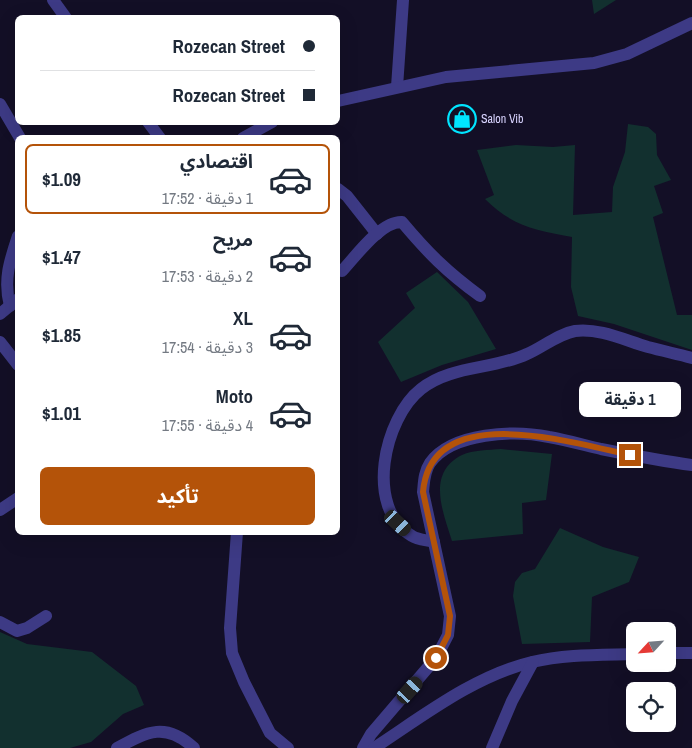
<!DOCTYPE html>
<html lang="ar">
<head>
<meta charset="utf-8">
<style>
  :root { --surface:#fff; --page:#f2f2f3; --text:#1f2937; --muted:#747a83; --line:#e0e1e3; --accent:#b45309 }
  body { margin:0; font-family:"Archivo Narrow","Noto Sans Arabic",sans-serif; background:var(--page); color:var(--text); direction:rtl; height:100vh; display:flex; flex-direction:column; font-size:19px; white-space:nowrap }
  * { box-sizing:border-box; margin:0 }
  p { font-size:16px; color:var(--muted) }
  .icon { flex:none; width:28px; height:28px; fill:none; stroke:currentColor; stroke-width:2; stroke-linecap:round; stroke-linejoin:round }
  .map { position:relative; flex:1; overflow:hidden; direction:ltr }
  .drawer { position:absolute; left:15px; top:135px; width:325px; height:400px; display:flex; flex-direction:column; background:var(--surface); border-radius:8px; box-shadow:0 5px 20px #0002; direction:rtl }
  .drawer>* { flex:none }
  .guide { position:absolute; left:15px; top:15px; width:325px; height:110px; border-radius:8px; box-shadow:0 5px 20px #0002; direction:rtl; display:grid; align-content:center; height:110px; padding:0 25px; background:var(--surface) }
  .needle { width:32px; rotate:244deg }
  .tools { position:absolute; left:626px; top:622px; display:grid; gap:10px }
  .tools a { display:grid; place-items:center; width:50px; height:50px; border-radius:8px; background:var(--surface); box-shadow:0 5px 20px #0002; font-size:25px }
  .end { position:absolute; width:22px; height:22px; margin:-11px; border:6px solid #b45309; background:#fff; box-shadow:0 0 0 2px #fff }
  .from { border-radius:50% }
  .bubble { position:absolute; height:35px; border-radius:8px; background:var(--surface); box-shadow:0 5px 20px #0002; font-size:16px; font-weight:700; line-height:35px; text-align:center; direction:rtl }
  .car { position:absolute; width:15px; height:30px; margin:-15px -8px; border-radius:6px; box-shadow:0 0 4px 1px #0007; background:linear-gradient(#222 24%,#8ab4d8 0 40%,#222 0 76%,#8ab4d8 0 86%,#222 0) }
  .guide b { display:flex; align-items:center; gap:18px; height:48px; font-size:19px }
  .guide b+b { border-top:1px solid var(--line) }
  .guide i { width:12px; height:12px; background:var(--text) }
  ul { padding:9px 0 0; list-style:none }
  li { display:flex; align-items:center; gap:15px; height:70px; margin:0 10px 8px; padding:0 15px; border:2px solid transparent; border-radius:8px }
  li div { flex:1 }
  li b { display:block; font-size:19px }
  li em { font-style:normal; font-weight:700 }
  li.current { border-color:var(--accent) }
  li>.icon { width:45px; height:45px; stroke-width:1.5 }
  .action { display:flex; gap:10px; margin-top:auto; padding:10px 25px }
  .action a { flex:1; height:58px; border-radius:8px; background:var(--accent); color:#fff; font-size:20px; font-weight:700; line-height:58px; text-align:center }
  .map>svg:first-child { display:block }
</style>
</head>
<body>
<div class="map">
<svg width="692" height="748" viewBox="0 0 692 748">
  <rect width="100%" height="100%" fill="#130f26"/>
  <!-- green -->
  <g fill="#12302f">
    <polygon points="592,0 616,0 594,14"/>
    <path d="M628,124L648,127L656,134L657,155L671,180L654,186L663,213L653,217L677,315H692V350L614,324L578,316L571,287L572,237C536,230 513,227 485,199L494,195L477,150L516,145L553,147L575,145L573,215L612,212L613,187L625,152Z"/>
    <polygon points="437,272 468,302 496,349 442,365 401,382 378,342 415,308 406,293"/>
    <path d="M501,449L552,454L546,500L522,503L523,534L452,541C443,512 426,473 462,455C473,450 489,450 501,449Z"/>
    <polygon points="560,528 603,547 639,557 629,582 592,597 590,642 522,644 513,596 515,582 522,573 535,569"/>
    <polygon points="0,632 27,644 92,652 136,686 144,705 123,714 91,742 70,748 0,748"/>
  </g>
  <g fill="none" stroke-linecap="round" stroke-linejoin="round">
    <!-- minor -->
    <g stroke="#3d3a85" stroke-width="12">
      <polyline points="53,0 66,18"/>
      <polyline points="397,87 403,0"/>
      <polyline points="0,104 20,138"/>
      <polyline points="148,122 160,138"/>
      <polyline points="338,189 347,196 377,234"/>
      <path d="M342,271C356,256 381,221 402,222C428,253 447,272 480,296"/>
      <path d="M10,306C3,280 10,260 18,236"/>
      <polyline points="0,342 18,365"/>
      <polyline points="0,510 18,498"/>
      <polyline points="237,532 230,628 232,653 244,682 270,733 288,748"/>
      <path d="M434,542C427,540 418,540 412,536C364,508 384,418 421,389C451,365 493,370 527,354C543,347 558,334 575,331C600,328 624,340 648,347C663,351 677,354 692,358"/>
      <polyline points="0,622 17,631 27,628 46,616"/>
      <polyline points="668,653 692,653"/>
      <path d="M117,748C148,731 166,722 194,748"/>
      <path d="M363,748L371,734L436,658L448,635L450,616L423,492C424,482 424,472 430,463C452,432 515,430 549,437C566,440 584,445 601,449C631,455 661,461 692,465"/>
      <path d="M374,748C423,716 474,676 532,662C565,654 601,655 635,654"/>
      <polyline points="492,748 512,701 533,662"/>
    </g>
    <!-- tertiary -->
    <g stroke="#3d3a85" stroke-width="12">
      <polyline points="338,101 446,77 594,63 627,54 692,23"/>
      <polyline points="243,138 272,122"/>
      <polyline points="0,314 18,299"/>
    </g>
  </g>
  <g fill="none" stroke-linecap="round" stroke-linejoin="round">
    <!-- route -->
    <path stroke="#b45309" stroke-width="6" d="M436,658L448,635L450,616L423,492C431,399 573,443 630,455"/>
  </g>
  <!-- icons -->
  <defs>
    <symbol id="shop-ring" viewBox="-11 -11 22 22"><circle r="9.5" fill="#130f26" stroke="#00e5ff" stroke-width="1.5"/><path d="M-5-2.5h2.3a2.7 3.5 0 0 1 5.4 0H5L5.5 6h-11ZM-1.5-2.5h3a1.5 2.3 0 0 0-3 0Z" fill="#00e5ff"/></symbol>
  </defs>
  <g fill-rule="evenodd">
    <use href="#shop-ring" x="446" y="103" width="32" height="32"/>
  </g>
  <g text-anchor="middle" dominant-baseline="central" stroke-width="4" stroke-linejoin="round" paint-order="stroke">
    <!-- poi labels -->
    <g font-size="12" fill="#d9d4ff" stroke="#130f26" text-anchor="start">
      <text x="481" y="119">Salon Vib</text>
    </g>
  </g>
</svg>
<div class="tools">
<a><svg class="needle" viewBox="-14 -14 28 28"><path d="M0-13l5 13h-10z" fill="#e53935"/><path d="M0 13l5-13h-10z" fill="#747a83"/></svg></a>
<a><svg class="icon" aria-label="locate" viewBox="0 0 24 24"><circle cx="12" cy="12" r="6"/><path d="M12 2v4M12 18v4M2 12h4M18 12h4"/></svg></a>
</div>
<i class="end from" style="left:436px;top:658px"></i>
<i class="end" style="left:630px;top:455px"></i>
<div class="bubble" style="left:579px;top:382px;width:102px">1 دقيقة</div>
<i class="car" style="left:398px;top:523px;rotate:133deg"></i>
<i class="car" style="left:410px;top:690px;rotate:42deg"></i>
<div class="guide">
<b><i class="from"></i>Rozecan Street</b>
<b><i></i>Rozecan Street</b>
</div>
<section class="drawer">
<ul>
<li class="current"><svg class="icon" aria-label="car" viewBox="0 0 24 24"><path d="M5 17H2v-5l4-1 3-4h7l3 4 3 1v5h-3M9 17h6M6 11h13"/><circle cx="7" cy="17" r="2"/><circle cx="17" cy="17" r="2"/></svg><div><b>اقتصادي</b><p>1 دقيقة · 17:52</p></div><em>$1.09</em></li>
<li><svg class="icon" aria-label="car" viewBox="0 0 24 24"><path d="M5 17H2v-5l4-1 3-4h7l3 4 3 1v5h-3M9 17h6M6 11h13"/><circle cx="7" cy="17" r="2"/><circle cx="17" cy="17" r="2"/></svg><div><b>مريح</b><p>2 دقيقة · 17:53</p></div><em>$1.47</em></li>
<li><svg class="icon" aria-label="car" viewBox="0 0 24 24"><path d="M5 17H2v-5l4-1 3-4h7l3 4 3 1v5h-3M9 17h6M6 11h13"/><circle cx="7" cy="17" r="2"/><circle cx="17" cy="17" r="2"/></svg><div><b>XL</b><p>3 دقيقة · 17:54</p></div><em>$1.85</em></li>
<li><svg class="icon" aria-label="car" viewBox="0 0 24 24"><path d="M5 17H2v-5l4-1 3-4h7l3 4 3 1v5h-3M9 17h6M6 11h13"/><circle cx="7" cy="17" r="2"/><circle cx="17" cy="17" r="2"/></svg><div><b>Moto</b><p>4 دقيقة · 17:55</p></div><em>$1.01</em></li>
</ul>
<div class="action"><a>تأكيد</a></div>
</section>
</div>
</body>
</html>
